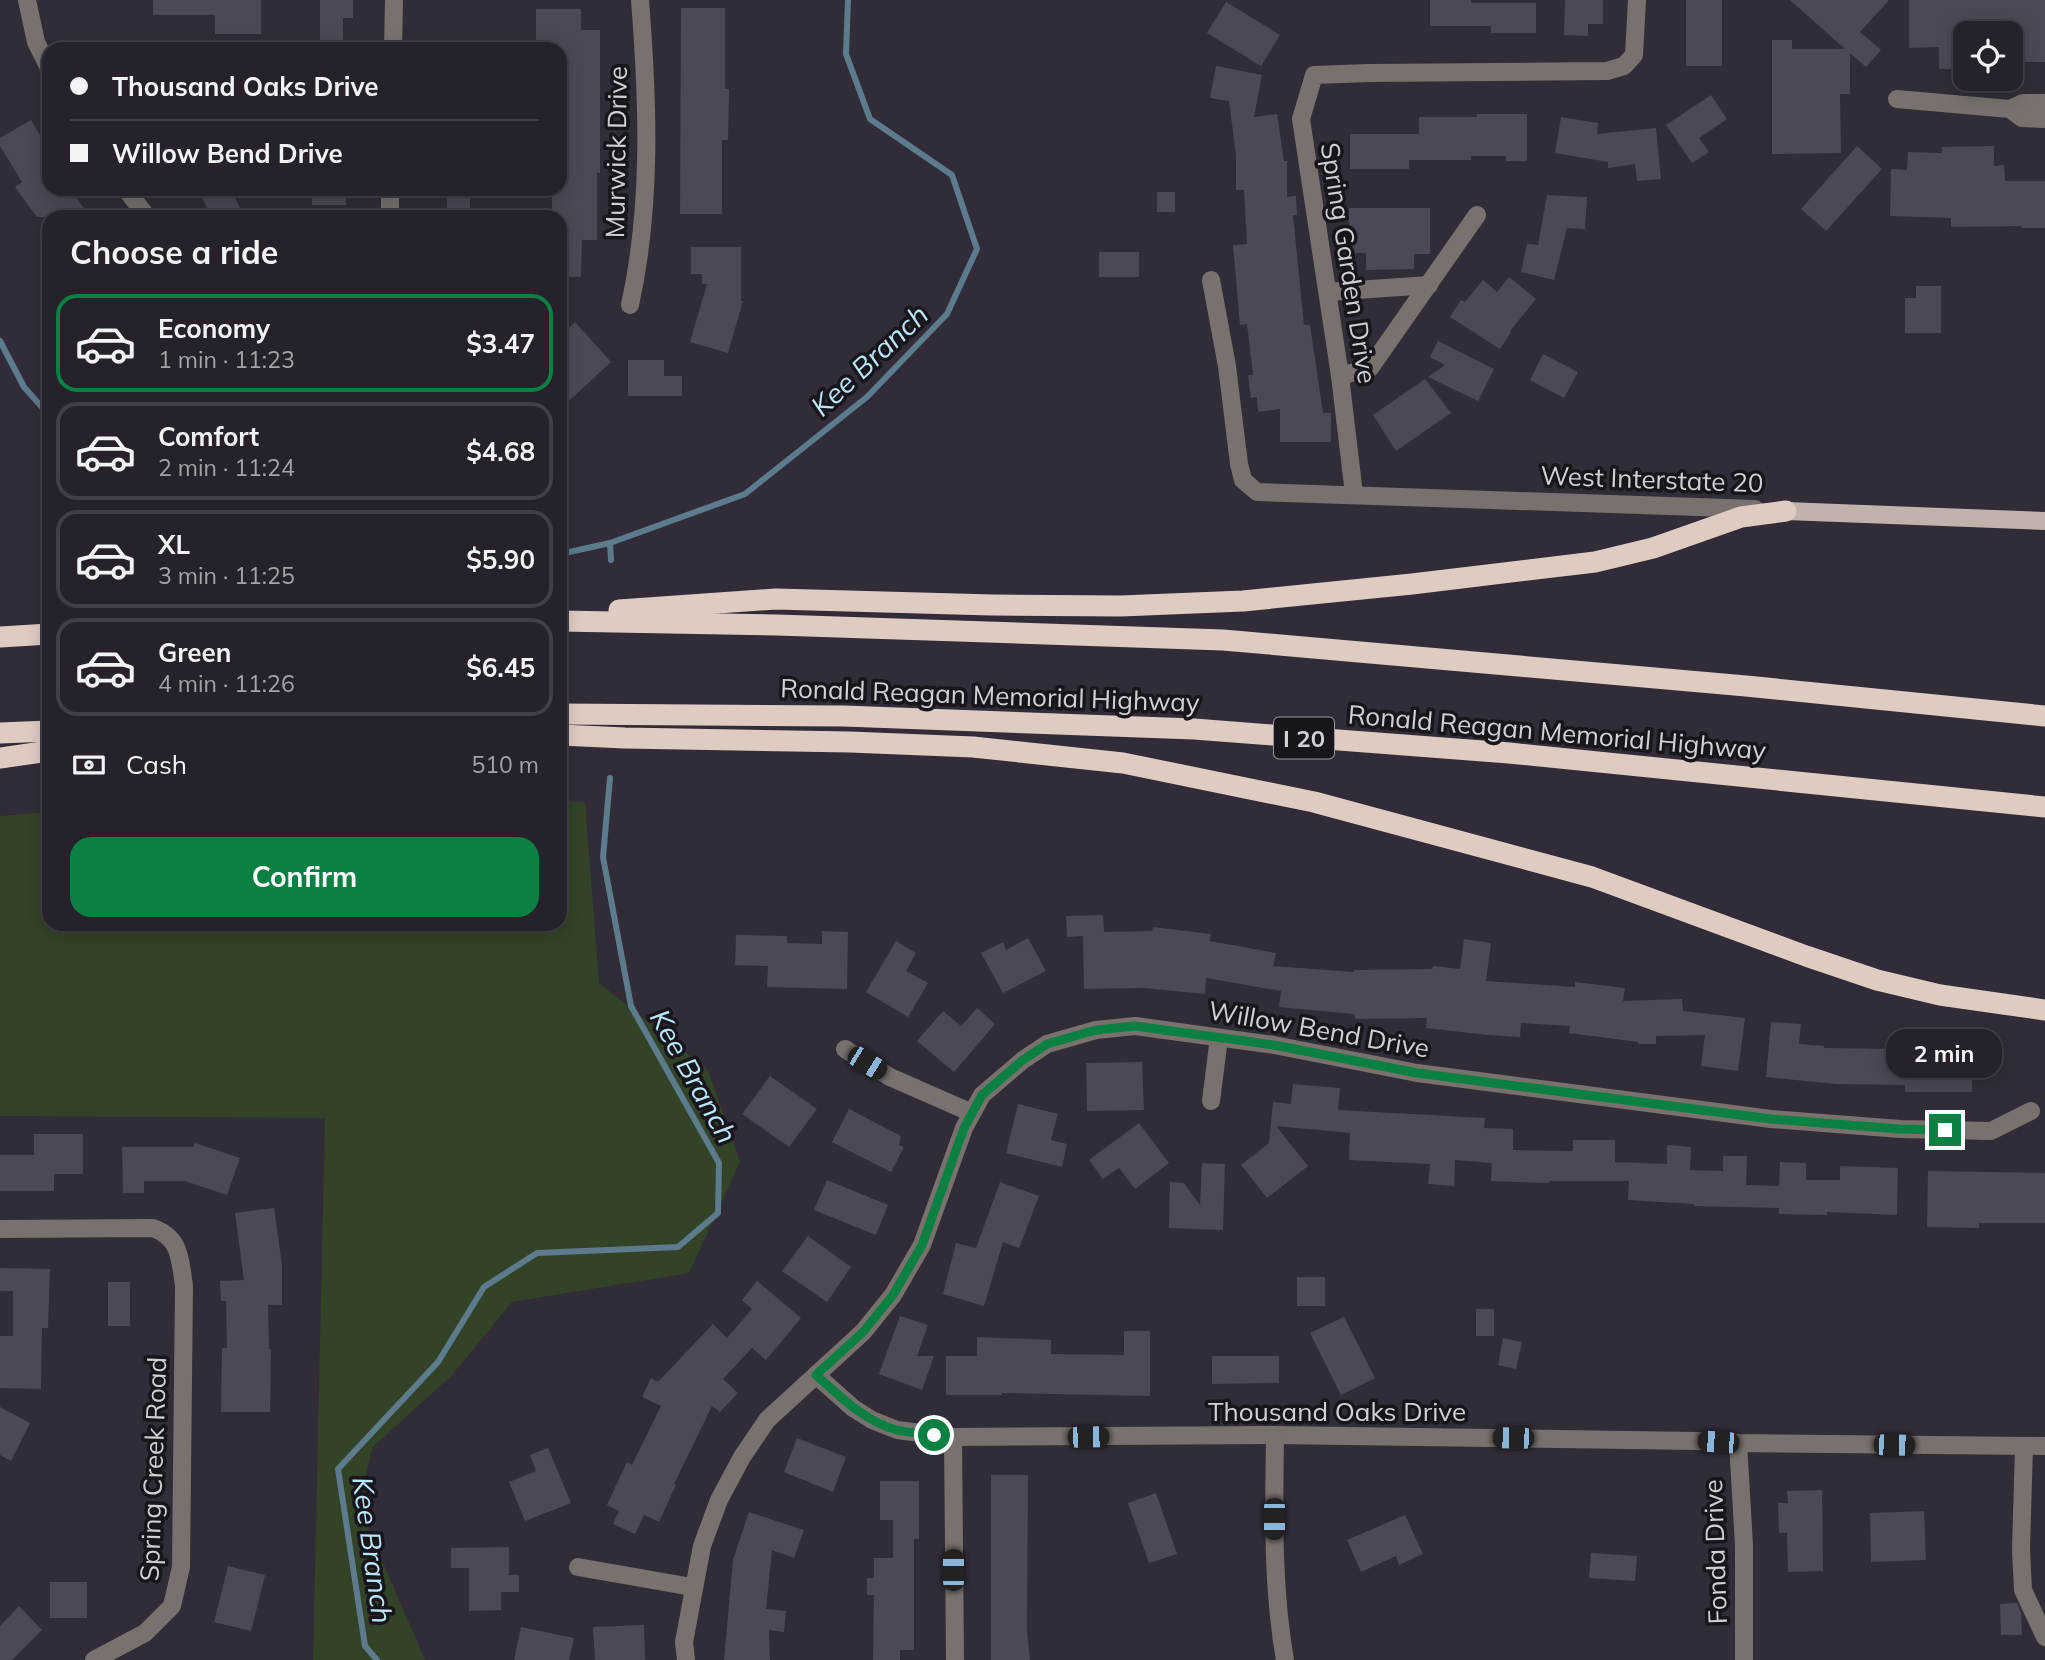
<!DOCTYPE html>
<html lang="en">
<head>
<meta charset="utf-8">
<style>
  :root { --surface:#26212a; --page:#2e2932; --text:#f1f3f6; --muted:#a4a3a8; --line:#423e47; --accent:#0b8043 }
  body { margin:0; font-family:Mulish,sans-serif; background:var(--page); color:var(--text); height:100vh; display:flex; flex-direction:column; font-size:26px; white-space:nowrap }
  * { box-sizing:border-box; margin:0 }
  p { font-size:23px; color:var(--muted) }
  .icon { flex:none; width:38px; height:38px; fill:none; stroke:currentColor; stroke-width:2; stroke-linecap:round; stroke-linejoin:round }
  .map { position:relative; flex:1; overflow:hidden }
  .sheet { position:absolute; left:42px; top:210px; width:525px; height:721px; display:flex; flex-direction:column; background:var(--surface); border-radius:21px; box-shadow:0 4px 18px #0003,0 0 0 2px var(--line) }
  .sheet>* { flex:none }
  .top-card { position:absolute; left:42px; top:42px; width:525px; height:154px; border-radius:21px; box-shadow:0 4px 18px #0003,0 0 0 2px var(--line); display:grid; align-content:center; height:154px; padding:0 28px; background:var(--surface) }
  .controls { position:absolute; left:1953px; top:21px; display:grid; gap:14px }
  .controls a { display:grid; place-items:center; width:70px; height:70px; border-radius:14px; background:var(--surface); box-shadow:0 4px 18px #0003,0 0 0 2px var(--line); font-size:35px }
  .end { position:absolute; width:32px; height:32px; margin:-16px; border:9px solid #0b8043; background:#fff; box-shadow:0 0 0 4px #fff }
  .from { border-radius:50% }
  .bubble { position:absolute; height:49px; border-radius:21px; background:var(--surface); box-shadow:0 4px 18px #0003,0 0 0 2px var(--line); font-size:23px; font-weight:700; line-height:49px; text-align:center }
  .car { position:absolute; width:21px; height:42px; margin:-21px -10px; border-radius:9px; box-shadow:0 0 5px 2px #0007; background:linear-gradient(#222 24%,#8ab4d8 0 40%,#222 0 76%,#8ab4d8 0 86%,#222 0) }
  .top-card b { display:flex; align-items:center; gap:24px; height:66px; font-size:26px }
  .top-card b+b { border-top:2px solid var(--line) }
  .top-card i { width:18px; height:18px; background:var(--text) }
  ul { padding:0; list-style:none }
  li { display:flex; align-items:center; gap:21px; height:98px; margin:0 14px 10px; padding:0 14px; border:4px solid var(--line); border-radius:21px }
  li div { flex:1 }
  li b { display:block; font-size:26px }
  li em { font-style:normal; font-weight:700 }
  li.on { border-color:var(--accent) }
  li>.icon { width:63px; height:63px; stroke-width:1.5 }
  h2 { padding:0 28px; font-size:32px; line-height:84px }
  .pay { display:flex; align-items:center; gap:18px; height:77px; padding:0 28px; font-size:26px }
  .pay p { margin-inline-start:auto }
  .button { display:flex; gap:14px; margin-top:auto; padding:14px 28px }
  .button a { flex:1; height:80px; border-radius:21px; background:var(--accent); color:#fff; font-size:28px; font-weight:700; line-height:80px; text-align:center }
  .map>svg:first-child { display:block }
</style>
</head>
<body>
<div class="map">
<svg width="2045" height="1660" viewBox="0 0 2045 1660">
  <rect width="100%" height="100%" fill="#322c38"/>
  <!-- green -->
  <polygon fill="#324328" points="560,801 585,802 599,983 708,1070 740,1162 689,1273 512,1302 452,1375 372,1448 359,1507 425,1660 313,1660 325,1118 0,1116 0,816 49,812 49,924 560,924"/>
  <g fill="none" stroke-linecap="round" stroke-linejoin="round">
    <!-- stream -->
    <g stroke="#5c7b8c" stroke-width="6">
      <polyline points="0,341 24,387 49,415"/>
      <polyline points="610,543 611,560"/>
      <polyline points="560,554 610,543 745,494 867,397 947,314 977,249 952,175 870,119 846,54 848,0"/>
      <polyline points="377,1660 365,1646 338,1469 438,1362 484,1287 537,1253 678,1247 718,1213 719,1163 631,1006 603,857 610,778"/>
    </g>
  </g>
  <!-- building -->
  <g fill="#4e4755">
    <polygon points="153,0 261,0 261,34 215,34 215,15 153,15"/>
    <polygon points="320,0 353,0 353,18 343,18 343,49 320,49"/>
    <polygon points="1430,0 1471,0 1471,3 1536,3 1536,33 1491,33 1491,26 1430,26"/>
    <polygon points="1565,0 1603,0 1603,24 1588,24 1588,36 1564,35"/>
    <rect x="1686" y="0" width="36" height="66"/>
    <polygon points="1790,0 1889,0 1860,32 1881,50 1866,67 1850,53 1850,94 1840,94 1841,153 1772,154 1772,40 1792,40 1792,49 1845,49"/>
    <polygon points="1909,0 2045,0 2045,62 2011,62 2011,33 1965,33 1965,46 1959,46 1959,69 1939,69 1939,47 1909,48"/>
    <polygon points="1226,2 1280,35 1261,66 1207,33"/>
    <polygon points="681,8 725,8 725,89 729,89 728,140 722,140 722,214 680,214"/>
    <polygon points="536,9 581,9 581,30 600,30 600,173 597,173 597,240 582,240 581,277 560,277 560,217 552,217 552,194 560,194 560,49 536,49"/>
    <polygon points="1216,66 1262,75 1254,117 1277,114 1284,161 1287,161 1287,197 1296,196 1297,215 1293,215 1304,325 1310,325 1323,413 1331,413 1331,442 1280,442 1280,409 1258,412 1257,397 1251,398 1248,375 1253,375 1247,324 1240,325 1233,245 1247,244 1244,190 1236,190 1236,155 1229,101 1210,98"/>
    <polygon points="1711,95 1727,119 1699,138 1709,152 1692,163 1666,125"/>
    <polygon points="1477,114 1527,114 1527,161 1506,161 1506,156 1471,156 1471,160 1409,160 1409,169 1350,169 1350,134 1419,134 1419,117 1477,117"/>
    <polygon points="1561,117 1598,123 1597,134 1656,128 1661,179 1637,181 1635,164 1608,168 1608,162 1555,153"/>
    <polygon points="31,120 49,150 49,189 70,189 90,217 37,217 15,187 22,182 0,146 0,138"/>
    <polygon points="1857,146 1882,169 1826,231 1801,209"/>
    <polygon points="1994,146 1994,166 2004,165 2005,181 2045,181 2045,228 2021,228 2021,226 1951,227 1951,218 1890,216 1891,169 1907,170 1908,152 1942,153 1942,147"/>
    <polygon points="214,189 231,189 244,217 211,217 201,195"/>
    <rect x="312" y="189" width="34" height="16"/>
    <rect x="447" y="189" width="23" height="28"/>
    <rect x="1157" y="192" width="18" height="20"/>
    <polygon points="1547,195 1587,197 1585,229 1567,228 1554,280 1521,272 1527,244 1538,245"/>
    <polygon points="1349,208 1430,208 1430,254 1414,254 1414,269 1366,270 1366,253 1349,253"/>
    <polygon points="691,247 741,247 741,301 743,301 728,353 690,342 707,284 702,284 702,274 691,274"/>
    <rect x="1099" y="252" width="40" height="25"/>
    <polygon points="1509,277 1536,299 1510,331 1511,332 1500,349 1450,317 1461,300 1465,302 1483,280 1497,292"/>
    <polygon points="1916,286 1941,286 1941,333 1905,333 1905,298 1916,298"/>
    <polygon points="575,322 611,362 570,400 560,389 560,336"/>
    <polygon points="1438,341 1494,369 1478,401 1428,377 1445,365 1430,357"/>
    <polygon points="1543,354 1578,372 1564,398 1530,380"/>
    <polygon points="628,360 664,360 664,376 682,376 682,396 628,396"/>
    <polygon points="1425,379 1451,413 1396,451 1373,415"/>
    <polygon points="1103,915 1104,932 1152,931 1153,927 1211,934 1210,941 1276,953 1273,966 1354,972 1354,970 1432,969 1433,966 1460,969 1464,939 1491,943 1486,981 1575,987 1575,982 1625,988 1623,1001 1682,999 1683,1011 1745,1018 1738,1071 1701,1066 1705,1035 1656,1036 1656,1044 1638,1044 1638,1042 1569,1033 1570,1026 1521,1023 1520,1037 1487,1035 1426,1028 1427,1018 1355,1019 1354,1014 1279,1007 1281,991 1206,978 1205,994 1144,988 1084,989 1083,936 1067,937 1066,916"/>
    <polygon points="822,931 848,932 847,989 767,987 768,966 735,965 736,935 787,936 787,943 822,944"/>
    <polygon points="1028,938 1046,971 1003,993 981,953 1003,942 1006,950"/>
    <polygon points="896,941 916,953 906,971 928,983 908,1017 866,992"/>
    <polygon points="977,1008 995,1024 954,1072 917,1041 943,1011 961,1026"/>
    <polygon points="1771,1022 1801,1024 1799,1044 1824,1046 1824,1048 1893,1049 1892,1064 1972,1064 1972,1092 1905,1092 1905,1085 1836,1084 1766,1077"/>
    <polygon points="1142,1062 1144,1110 1087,1111 1086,1063"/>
    <polygon points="770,1076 817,1109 789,1147 742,1114"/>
    <polygon points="1293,1084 1340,1088 1338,1110 1485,1118 1484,1128 1513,1129 1513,1150 1573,1151 1573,1140 1615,1140 1615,1162 1667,1164 1667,1145 1691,1147 1690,1170 1723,1171 1723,1156 1747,1156 1746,1185 1779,1186 1780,1162 1806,1163 1806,1180 1840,1180 1840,1166 1898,1168 1897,1215 1827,1212 1827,1215 1779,1214 1779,1208 1694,1206 1694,1204 1628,1200 1629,1181 1549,1181 1549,1183 1491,1181 1492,1163 1455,1160 1454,1186 1428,1184 1430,1164 1349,1160 1350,1133 1276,1126 1308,1166 1267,1198 1241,1165 1269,1143 1273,1102 1291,1104"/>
    <polygon points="1018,1104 1058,1114 1051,1140 1067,1144 1062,1167 1006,1153"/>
    <polygon points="849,1109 901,1136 899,1145 904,1147 891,1172 832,1142"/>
    <polygon points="1139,1123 1169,1163 1135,1189 1119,1168 1103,1179 1089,1160"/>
    <polygon points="34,1134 83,1134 83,1174 54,1174 54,1191 0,1191 0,1155 34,1155"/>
    <polygon points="195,1143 240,1158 227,1195 185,1181 144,1181 144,1193 123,1193 122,1147 193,1147"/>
    <polygon points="1202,1163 1225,1164 1223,1230 1169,1228 1170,1182 1184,1183 1200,1205"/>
    <polygon points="1928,1171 2045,1173 2045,1223 1979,1223 1979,1228 1927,1227"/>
    <polygon points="827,1180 888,1205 876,1235 814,1210"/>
    <polygon points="1000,1182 1039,1196 1019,1248 1003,1242 984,1306 943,1294 956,1243 976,1248"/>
    <polygon points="274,1208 282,1265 282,1305 268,1305 269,1349 271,1349 270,1412 221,1412 222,1348 227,1348 226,1301 221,1301 220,1281 244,1280 235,1213"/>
    <polygon points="808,1236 851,1267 827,1302 782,1271"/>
    <polygon points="0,1268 50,1269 48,1328 42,1328 41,1389 0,1388 0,1336 13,1336 13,1291 0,1291"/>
    <rect x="1297" y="1277" width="28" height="29"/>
    <polygon points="757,1281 801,1318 766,1360 752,1348 723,1379 738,1393 720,1412 712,1406 674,1484 676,1485 659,1522 644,1515 635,1534 613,1524 619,1511 607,1505 627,1462 632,1465 661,1406 642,1397 651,1378 658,1382 713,1324 727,1338 752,1309 742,1300"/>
    <rect x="108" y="1282" width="22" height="44"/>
    <rect x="1476" y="1309" width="18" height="27"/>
    <polygon points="900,1316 928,1325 917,1356 934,1356 922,1390 879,1374"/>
    <polygon points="1344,1317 1375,1378 1341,1395 1310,1333"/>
    <polygon points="1124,1331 1150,1331 1150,1396 1002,1393 1002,1395 946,1395 946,1356 977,1356 977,1337 1051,1340 1051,1354 1124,1355"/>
    <polygon points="1503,1338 1522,1342 1516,1369 1498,1365"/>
    <polygon points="1212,1356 1279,1356 1279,1383 1212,1384"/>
    <polygon points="0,1407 30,1423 11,1461 0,1455"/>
    <polygon points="797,1438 846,1457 833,1492 784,1472"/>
    <polygon points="548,1448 571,1503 525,1521 509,1482 536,1471 530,1455"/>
    <polygon points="991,1475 1028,1475 1027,1630 1030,1660 991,1660"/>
    <polygon points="880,1481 919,1481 919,1539 914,1539 914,1650 900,1650 900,1660 873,1660 874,1595 867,1595 867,1578 874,1578 874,1558 893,1558 893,1520 880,1520"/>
    <polygon points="1822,1490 1823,1571 1788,1572 1787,1533 1779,1533 1778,1503 1788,1503 1787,1491"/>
    <polygon points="1156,1493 1177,1554 1149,1563 1128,1503"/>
    <polygon points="1924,1511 1926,1560 1871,1562 1870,1513"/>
    <polygon points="749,1512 804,1530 794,1558 772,1550 766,1609 786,1611 784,1632 769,1630 770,1660 724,1660 733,1560"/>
    <polygon points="1405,1515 1423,1554 1399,1565 1396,1556 1361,1572 1347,1540"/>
    <polygon points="509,1547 509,1575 519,1575 519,1592 501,1592 501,1610 469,1611 469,1568 451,1568 451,1548"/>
    <polygon points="1591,1553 1637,1556 1635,1581 1589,1578"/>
    <polygon points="228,1566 265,1575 251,1631 214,1622"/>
    <rect x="50" y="1582" width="37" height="36"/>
    <polygon points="2017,1603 2021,1613 2022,1635 2001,1635 2000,1604"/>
    <polygon points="19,1606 42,1630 12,1660 0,1660 0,1626"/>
    <polygon points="644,1625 645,1660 595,1660 593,1627"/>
    <polygon points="521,1627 574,1638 569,1660 514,1660"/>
  </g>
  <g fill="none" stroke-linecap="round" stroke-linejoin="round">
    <!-- minor -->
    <g stroke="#78716d" stroke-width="18">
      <polyline points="27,0 36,42 49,68"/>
      <polyline points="393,49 394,0"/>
      <polyline points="1897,99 2010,109 2022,118 2045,119"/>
      <polyline points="2010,109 2023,103 2045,103"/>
      <polyline points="126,189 147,217"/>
      <polyline points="390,217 390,189"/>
      <polyline points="1211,280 1227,366 1239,464 1243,480 1257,492 1755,509"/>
      <polyline points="1328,292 1429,285"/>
      <path d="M630,305C652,205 648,101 640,0"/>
      <polyline points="1340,376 1370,368 1477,215"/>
      <polyline points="1354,494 1340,376 1301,119 1314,75 1369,73 1607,71 1624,66 1634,55 1637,0"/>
      <polyline points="845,1049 890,1077 972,1113"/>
      <polyline points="1211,1101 1219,1038"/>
      <path d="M0,1229L153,1228C181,1238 180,1260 184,1286L181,1567L172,1606L145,1633L94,1660"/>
      <polyline points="816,1375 853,1408 872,1420 897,1430 953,1437 1275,1435 1698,1441 1738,1443 2045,1446"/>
      <path d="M1275,1435C1274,1511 1272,1586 1285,1660"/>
      <polyline points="953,1437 955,1660"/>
      <polyline points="1738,1443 1744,1545 1744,1660"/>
      <polyline points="2024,1446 2021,1550 2023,1590 2045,1637"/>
      <polyline points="578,1567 692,1587"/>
      <polyline points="686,1660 684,1642 702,1546 719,1500 742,1457 767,1420 863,1332 893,1295 922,1245 964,1128 982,1095 1023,1060 1047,1044 1096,1030 1135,1026 1274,1045 1417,1073 1771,1119 1900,1129 1991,1131 2031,1111"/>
    </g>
    <!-- major -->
    <polyline stroke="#c1b2ab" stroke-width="18" points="1786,511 2045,521"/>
    <!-- highway -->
    <g stroke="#deccc3" stroke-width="21">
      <polyline points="619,610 776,599 992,605 1121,606 1243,601 1412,584 1595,562 1653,548 1741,517 1786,511"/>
      <polyline points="560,621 777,625 1223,640 1746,686 2045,716"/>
      <polyline points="0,637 49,634"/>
      <polyline points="560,714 844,716 1194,729 1509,753 2045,807"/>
      <polyline points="0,733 49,731"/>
      <polyline points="560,735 625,738 850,742 973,747 1123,763 1314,802 1592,877 1806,956 1877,980 1940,995 2045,1010"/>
      <polyline points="0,758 49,751"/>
    </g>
  </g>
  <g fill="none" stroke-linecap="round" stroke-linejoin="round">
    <!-- route -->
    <path stroke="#0b8043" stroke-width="9" d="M934,1435C922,1433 909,1433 897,1430C864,1421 841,1397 816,1375L863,1332L893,1295L922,1245L964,1128L982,1095L1023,1060L1047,1044L1096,1030L1135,1026L1274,1045L1417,1073L1771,1119L1899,1129L1945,1130"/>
  </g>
  <g text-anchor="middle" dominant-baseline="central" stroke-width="7" stroke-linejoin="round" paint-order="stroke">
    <!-- shield labels -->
    <rect fill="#18151b" stroke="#9b979f" stroke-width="2" x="1274" y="717.5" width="60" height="41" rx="5"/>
    <g font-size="24" font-weight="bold" fill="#d3cfd8">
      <text x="1304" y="738">I 20</text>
    </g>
    <!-- street labels -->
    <g font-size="26" fill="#d3cfd8" stroke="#18151b">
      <text transform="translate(616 152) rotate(-89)">Murwick Drive</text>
      <text transform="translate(1349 263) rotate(81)">Spring Garden Drive</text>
      <text transform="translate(1652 479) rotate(2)">West Interstate 20</text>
      <text transform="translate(990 695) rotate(2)">Ronald Reagan Memorial Highway</text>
      <text transform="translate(1557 732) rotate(5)">Ronald Reagan Memorial Highway</text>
      <text transform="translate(1319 1029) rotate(10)">Willow Bend Drive</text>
      <text x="1337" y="1411">Thousand Oaks Drive</text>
      <text transform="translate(153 1469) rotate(-88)">Spring Creek Road</text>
      <text transform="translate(1715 1552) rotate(-92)">Fonda Drive</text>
    </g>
    <!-- water labels -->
    <g font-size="28" font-style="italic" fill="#bae6fb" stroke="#18151b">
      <text transform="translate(869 360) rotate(-43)">Kee Branch</text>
      <text transform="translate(694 1076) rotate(61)">Kee Branch</text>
      <text transform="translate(373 1550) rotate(82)">Kee Branch</text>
    </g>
  </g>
</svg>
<div class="controls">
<a><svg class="icon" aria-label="locate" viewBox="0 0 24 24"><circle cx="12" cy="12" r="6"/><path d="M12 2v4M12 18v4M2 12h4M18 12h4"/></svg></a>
</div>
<i class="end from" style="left:934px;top:1435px"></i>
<i class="end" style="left:1945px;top:1130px"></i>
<div class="bubble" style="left:1886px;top:1029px;width:116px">2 min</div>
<i class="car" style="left:867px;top:1063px;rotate:122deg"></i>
<i class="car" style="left:1088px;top:1437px;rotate:89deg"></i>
<i class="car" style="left:1513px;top:1438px;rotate:271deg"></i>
<i class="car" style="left:1718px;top:1442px;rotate:274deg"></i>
<i class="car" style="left:1894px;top:1445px;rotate:91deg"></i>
<i class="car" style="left:1274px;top:1519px;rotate:180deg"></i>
<i class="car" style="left:953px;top:1570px;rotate:0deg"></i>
<div class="top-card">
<b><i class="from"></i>Thousand Oaks Drive</b>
<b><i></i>Willow Bend Drive</b>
</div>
<section class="sheet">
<h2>Choose a ride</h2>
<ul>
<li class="on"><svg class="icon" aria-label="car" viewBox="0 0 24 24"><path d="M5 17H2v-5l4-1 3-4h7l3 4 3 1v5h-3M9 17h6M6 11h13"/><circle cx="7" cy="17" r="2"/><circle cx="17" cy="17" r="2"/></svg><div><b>Economy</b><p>1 min · 11:23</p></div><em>$3.47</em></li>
<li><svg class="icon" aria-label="car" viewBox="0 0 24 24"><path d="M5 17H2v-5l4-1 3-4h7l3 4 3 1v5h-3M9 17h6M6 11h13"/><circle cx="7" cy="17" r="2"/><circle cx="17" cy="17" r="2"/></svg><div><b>Comfort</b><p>2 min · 11:24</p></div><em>$4.68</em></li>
<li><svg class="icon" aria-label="car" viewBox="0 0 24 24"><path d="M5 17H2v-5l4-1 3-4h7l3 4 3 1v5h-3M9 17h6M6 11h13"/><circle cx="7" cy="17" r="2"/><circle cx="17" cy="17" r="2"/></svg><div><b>XL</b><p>3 min · 11:25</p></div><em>$5.90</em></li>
<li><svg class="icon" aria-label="car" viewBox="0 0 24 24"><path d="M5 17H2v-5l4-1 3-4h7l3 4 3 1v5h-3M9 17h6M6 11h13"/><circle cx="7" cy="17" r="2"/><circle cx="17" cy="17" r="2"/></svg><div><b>Green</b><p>4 min · 11:26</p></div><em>$6.45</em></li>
</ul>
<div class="pay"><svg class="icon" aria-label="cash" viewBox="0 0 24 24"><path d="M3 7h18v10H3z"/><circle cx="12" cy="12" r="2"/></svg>Cash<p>510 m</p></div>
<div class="button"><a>Confirm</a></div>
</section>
</div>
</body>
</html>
